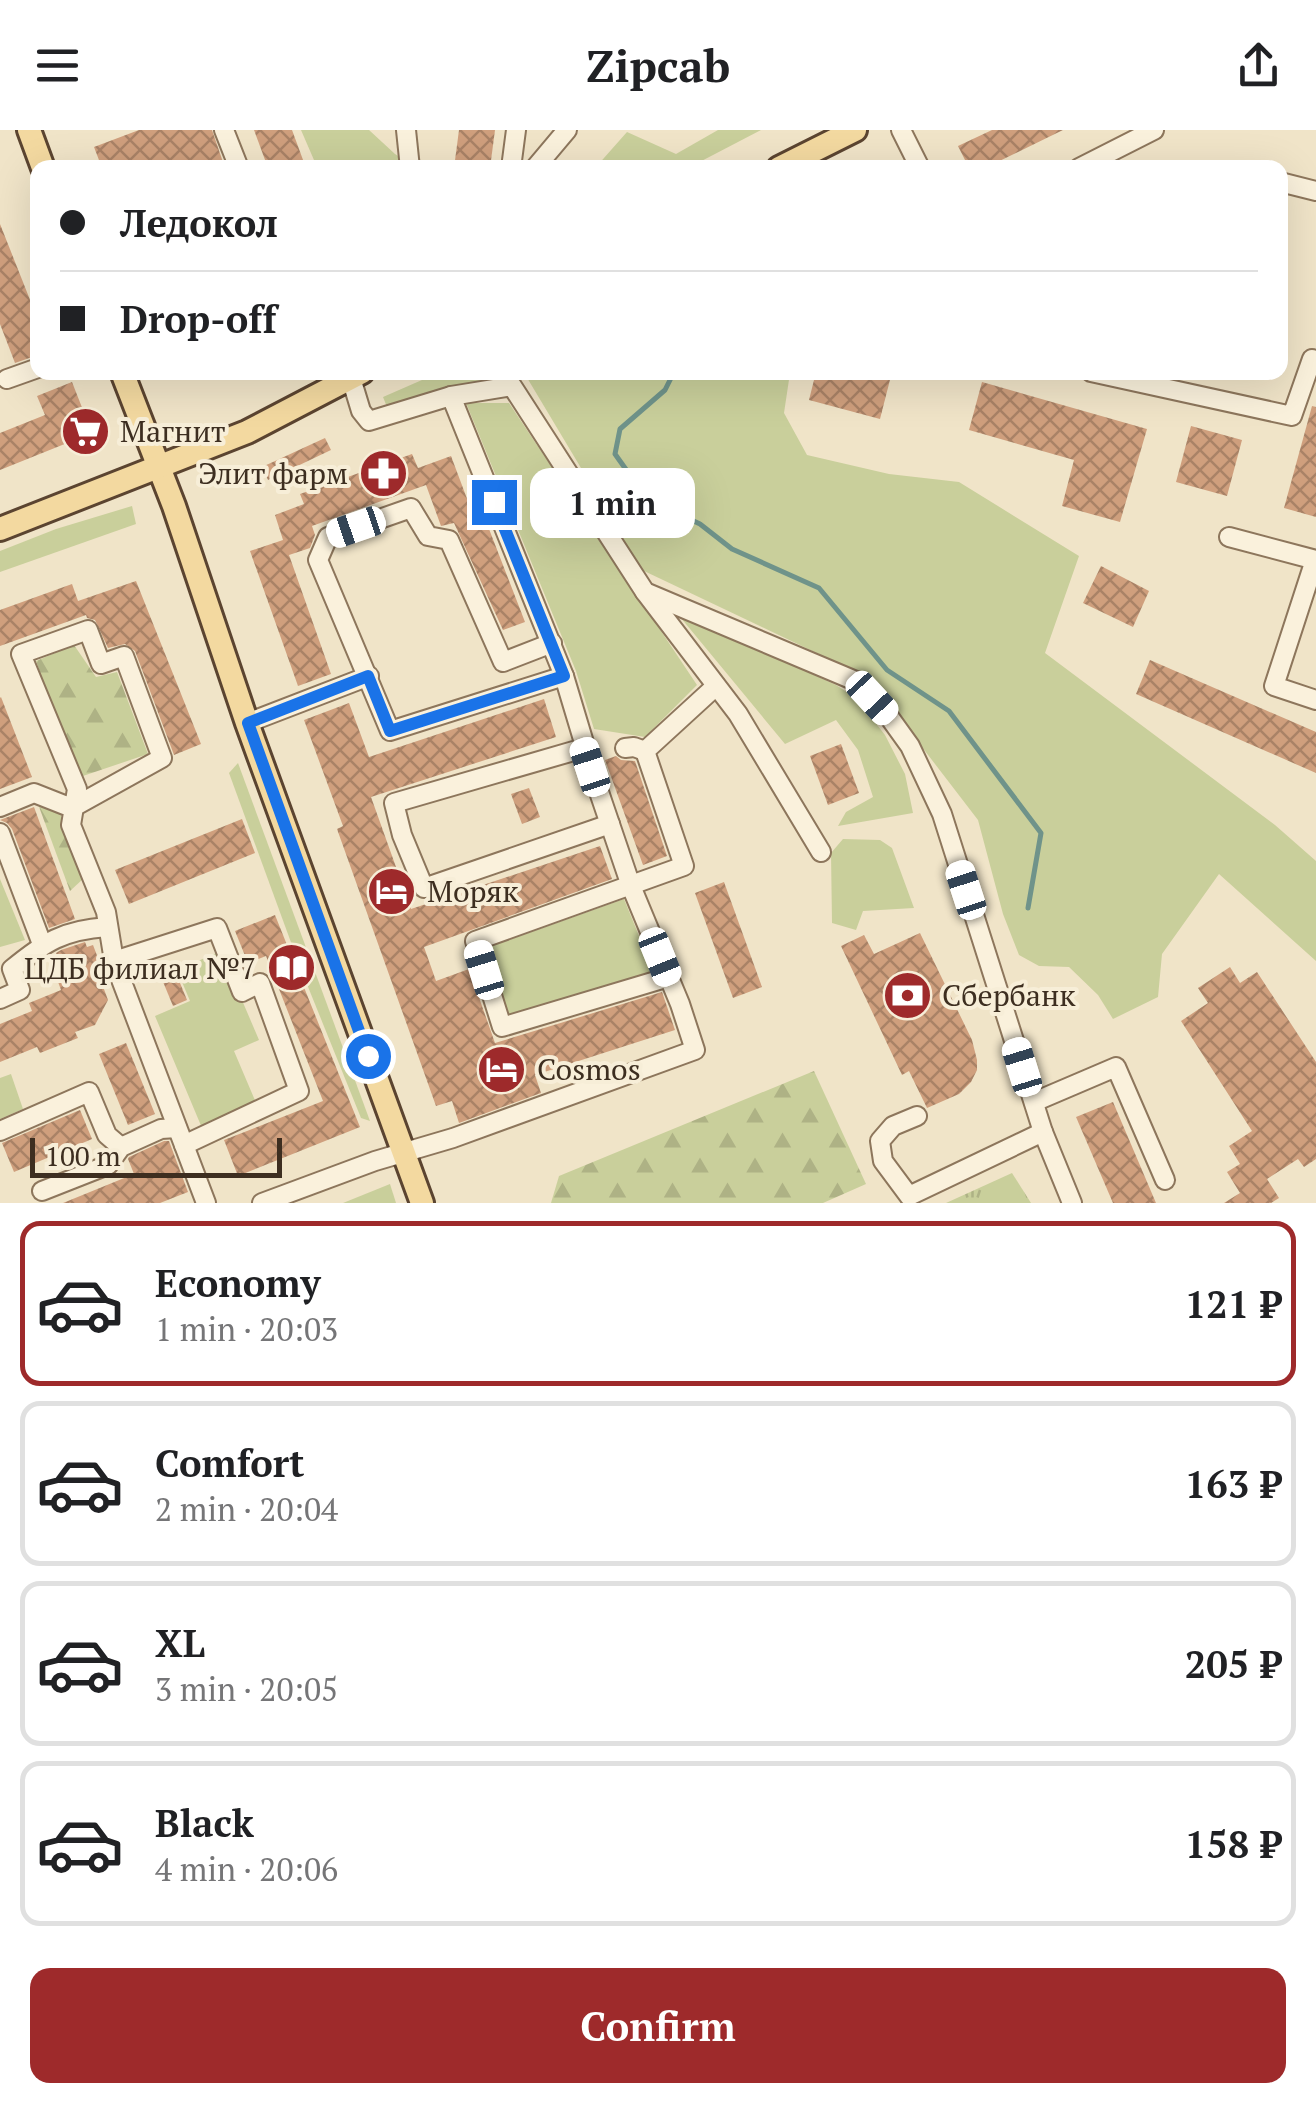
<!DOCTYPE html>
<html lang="en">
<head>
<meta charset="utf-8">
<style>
  :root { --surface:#fff; --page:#f6f6f6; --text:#202124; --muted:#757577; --line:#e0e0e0; --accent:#9e2a2b }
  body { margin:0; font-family:"PT Serif",serif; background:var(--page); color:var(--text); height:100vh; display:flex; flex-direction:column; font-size:38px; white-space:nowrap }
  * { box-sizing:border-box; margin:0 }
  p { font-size:32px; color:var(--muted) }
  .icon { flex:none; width:55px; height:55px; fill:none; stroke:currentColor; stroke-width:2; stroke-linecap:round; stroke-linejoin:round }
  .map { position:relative; height:1073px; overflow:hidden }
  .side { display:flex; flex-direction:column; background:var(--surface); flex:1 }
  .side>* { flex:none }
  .banner { position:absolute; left:30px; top:30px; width:1258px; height:220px; border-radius:20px; box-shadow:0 10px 40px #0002; display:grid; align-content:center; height:220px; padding:0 30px; background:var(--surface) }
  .scale { position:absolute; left:30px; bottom:25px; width:252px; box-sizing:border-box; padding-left:10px; border:5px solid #3d2e20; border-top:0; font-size:28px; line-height:35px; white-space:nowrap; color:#3d2e20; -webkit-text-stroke:8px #f7eed8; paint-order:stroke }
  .end { position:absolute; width:45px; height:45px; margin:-22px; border:12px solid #1a73e8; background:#fff; box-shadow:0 0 0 5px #fff }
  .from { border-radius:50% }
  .bubble { position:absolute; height:70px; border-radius:20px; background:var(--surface); box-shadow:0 10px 40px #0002; font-size:32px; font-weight:700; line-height:70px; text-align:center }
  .car { position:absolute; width:30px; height:60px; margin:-30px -15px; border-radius:12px; box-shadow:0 0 8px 2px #0007; background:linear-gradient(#fff 24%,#345 0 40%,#fff 0 76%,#345 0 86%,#fff 0) }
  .banner b { display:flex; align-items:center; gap:35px; height:95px; font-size:38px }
  .banner b+b { border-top:2px solid var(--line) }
  .banner i { width:25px; height:25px; background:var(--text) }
  ul { padding:18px 0 0; list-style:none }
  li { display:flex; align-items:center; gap:30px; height:165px; margin:0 20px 15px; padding:0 10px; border:5px solid var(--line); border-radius:20px }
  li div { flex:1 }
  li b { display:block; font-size:38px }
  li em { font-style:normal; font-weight:700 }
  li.active { border-color:var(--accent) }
  li>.icon { width:90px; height:90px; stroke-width:1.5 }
  .button { display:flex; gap:20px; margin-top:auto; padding:20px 30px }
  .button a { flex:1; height:115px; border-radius:20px; background:var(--accent); color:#fff; font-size:40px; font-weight:700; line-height:115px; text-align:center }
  header { display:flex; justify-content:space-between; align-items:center; height:130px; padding:0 30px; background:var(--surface); font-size:45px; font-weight:700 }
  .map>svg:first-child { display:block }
</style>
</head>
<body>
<header><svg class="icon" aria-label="menu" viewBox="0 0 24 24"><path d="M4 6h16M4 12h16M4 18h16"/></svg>Zipcab<svg class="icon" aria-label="share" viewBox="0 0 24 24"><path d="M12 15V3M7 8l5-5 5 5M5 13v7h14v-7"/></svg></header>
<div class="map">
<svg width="1316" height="1073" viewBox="0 0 1316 1073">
  <defs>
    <pattern id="forest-firs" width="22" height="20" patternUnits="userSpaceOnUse" patternTransform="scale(2.5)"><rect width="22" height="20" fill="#c9cf9b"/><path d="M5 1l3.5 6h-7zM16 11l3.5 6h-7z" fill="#aeb285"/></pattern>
    <pattern id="park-tufts" width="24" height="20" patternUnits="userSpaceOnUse" patternTransform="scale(2.5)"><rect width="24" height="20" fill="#c9cf9b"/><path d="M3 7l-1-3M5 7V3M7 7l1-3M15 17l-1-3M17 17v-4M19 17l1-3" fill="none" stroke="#aeb285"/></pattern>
    <pattern id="building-cross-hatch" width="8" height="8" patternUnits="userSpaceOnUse" patternTransform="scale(2.5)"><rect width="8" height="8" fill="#cf9f7d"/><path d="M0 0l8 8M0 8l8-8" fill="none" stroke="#a98266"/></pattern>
  </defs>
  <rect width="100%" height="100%" fill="#f0e4c8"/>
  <!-- green -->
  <g fill="#c9cf9b">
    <polygon points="301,0 369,0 395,24 416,37 317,37"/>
    <polygon points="718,0 761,0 690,37 596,37 627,2 676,24"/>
    <polygon points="438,243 790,243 784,283 807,325 889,344 959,352 1079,426 1045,523 1275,695 1316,731 1316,831 1219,744 1162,824 1158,867 1113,889 1098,865 1069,837 1039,836 1019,825 1003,784 978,690 869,548 642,440 526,246 387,277 383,267"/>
    <polygon points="466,273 509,273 697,555 645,607 594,599 576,541"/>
    <polygon points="132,376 136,394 0,442 0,421 56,399"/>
    <polygon points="676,482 836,555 856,568 885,605 905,644 913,683 838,696 846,682 873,667 858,620 836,590 785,614"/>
    <polygon points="238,633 370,991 361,988 300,837 229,643"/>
    <polygon points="843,709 880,710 892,718 914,778 863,781 856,800 832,793 831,723"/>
    <polygon points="0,749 25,810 0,817"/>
    <polygon points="624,769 655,845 508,888 483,819"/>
    <polygon points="221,821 259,910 234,921 257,975 202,998 155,886 190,871 177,840"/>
    <polygon points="11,944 23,979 0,989 0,948"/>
    <polygon points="390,1054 396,1073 343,1073"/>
  </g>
  <!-- forest -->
  <g fill="url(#forest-firs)">
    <polygon points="74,515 96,547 117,542 148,624 77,648 36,531"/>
    <polygon points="38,674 58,678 84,748 70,761"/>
    <polygon points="814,941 866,1054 823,1073 551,1073 559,1046"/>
  </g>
  <!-- park -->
  <polygon fill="url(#park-tufts)" points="1012,1043 1031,1073 946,1073"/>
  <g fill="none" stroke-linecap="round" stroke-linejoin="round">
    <!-- stream -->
    <polyline stroke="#6f938a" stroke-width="5" points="674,242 665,260 620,299 615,324 647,369 700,394 732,419 819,458 887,540 949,581 1041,703 1028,778"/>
  </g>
  <!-- building -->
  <g fill="url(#building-cross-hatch)">
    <polygon points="139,0 212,0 225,38 102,38 94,17"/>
    <polygon points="254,0 292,0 306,38 268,38"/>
    <polygon points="459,0 495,0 490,38 454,38"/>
    <polygon points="992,0 1063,0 985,38 969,38 958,16"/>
    <polygon points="0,94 38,190 38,225 15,233 0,194"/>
    <polygon points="816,242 892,242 880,289 809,270"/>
    <polygon points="72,252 92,303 0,340 0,303 45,285 37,266"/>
    <polygon points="982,252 1147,299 1120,392 1062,376 1074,330 969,300"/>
    <polygon points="1312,276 1316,277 1316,387 1284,378"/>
    <polygon points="1191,296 1242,310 1227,366 1176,352"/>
    <polygon points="325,308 331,320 268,350 262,337"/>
    <polygon points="412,324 418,338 451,326 475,390 484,386 525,492 503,500 454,393 441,396 426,355 312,396 315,405 310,418 289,425 331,544 298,556 250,421 283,410 275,385 304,374 300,364"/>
    <polygon points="1101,436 1149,461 1133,497 1083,473"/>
    <polygon points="136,451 201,614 174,625 135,521 125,514 108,518 95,490 87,488 86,485 0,516 0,480 72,454 78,471"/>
    <polygon points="1150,530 1316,602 1316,643 1136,564"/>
    <polygon points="1,567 32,647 0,659 0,568"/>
    <polygon points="544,569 556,607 371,667 411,779 600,716 612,749 424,817 436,851 469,839 495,913 662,862 675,900 535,945 541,963 459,993 452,971 436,976 337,699 343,696 304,590 349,573 369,627"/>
    <polygon points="841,614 859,663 828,675 810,626"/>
    <polygon points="616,626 621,630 635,631 667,726 643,735 605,630"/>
    <polygon points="529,658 540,687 522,694 511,664"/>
    <polygon points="34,677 75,789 49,798 12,699 7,693 0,690"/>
    <polygon points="242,689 255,723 129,774 115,740"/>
    <polygon points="724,752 762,857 733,868 695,763"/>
    <polygon points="275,785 360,997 238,1046 224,1010 323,971 266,826 248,833 235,801"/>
    <polygon points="920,803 972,910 977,930 977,940 971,952 959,964 927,978 909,941 902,945 841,816 864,805 874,824"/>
    <polygon points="85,812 87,817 93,815 106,849 101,851 108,870 95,895 75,902 78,908 40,923 37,917 0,932 0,894 32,881 29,873 61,860 50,830 58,827 56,823 61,820"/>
    <polygon points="173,836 187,870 173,876 159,842"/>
    <polygon points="1230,837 1240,853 1257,842 1316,932 1316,1029 1304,1037 1298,1029 1267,1049 1279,1068 1271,1073 1224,1073 1240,1063 1227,1042 1240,1034 1229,1016 1252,1001 1181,891 1208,873 1198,858"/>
    <polygon points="126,913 155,984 128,995 99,924"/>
    <polygon points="1113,972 1156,1073 1113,1073 1076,987"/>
    <polygon points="80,980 92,1009 14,1042 2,1013"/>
    <polygon points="164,1011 169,1011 188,1062 160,1073 63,1073 134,1044 128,1029 129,1027"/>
  </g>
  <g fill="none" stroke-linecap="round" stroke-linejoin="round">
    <defs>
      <g id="minor">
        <polyline points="224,0 239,38"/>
        <polyline points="406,0 410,38"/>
        <polyline points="901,0 920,38"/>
        <polyline points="511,38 516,0"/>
        <polyline points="535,38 567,0"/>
        <polyline points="1079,38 1154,0"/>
        <polyline points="1280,52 1316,61"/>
        <polyline points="1091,242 1292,286 1312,229 1316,230"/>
        <polyline points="7,249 38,238"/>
        <polyline points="451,266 512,256 645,462 858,552 887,584 910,616 942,684 1043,1002 1072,1073"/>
        <polyline points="1229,407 1316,430"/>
        <polyline points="1315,430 1274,556 1316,570"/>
        <polyline points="645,462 738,584 821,722"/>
        <polyline points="552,513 503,532 449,410 428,406 411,378 328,407 318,430 390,601 564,546"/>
        <polyline points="247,593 369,546"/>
        <polyline points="584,618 394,673 402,705 424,758 610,694"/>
        <polyline points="625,618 634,617 645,621"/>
        <polyline points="0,677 34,663 72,678 162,628 124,526 101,534 88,500 21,524 77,659 71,695 106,782 114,831 206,1073"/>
        <polyline points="0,703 42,814"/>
        <polyline points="114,831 217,798 242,862 260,853 299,961 184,1015"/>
        <polyline points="669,847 502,897 475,811 684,736 645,621 716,556"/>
        <path d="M0,869L20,860L12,839C45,812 63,800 107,797"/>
        <polyline points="1034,972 1116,937 1165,1050"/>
        <polyline points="917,986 893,996 880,1011 883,1031 909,1066 1043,1002"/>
        <polyline points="0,1001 89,962 107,1005 121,1017"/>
        <polyline points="42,1061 108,1035 121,1017 161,999 177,998"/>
        <polyline points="262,1073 375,1031 453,1008 695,920 680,874 631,756 597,656 564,546 451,266 369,291 361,281 351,248"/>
      </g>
      <g id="major">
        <polyline points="29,0 43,38"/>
        <polyline points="779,38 855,0"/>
        <polyline points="122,242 174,376 247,593 422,1073"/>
        <polyline points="0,399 247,302 362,242"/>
      </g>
    </defs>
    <!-- minor casing -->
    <use href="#minor" stroke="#8d765c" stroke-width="22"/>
    <!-- major casing -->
    <use href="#major" stroke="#5b4430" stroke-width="28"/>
    <!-- minor -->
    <use href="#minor" stroke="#faf1dc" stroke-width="18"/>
    <!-- major -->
    <use href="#major" stroke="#f3d9a0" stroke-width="22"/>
  </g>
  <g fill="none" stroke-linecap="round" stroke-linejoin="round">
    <!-- route -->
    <polyline stroke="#1a73e8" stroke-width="12" points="368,926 248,593 368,546 390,601 564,546 494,372"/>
  </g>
  <!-- icons -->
  <defs>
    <symbol id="supermarket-disc" viewBox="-11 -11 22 22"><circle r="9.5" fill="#9e2a2b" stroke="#f7eed8"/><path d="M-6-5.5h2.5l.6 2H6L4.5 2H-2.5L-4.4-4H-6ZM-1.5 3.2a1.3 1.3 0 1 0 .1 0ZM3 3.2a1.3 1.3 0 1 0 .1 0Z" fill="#fff"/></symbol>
    <symbol id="pharmacy-disc" viewBox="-11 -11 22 22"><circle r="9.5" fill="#9e2a2b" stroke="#f7eed8"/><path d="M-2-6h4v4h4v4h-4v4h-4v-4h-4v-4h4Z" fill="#fff"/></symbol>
    <symbol id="hotel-disc" viewBox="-11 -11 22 22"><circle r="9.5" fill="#9e2a2b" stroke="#f7eed8"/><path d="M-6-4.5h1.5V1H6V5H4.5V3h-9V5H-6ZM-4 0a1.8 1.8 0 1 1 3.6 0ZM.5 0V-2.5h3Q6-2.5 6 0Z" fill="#fff"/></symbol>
    <symbol id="library-disc" viewBox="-11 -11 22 22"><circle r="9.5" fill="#9e2a2b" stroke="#f7eed8"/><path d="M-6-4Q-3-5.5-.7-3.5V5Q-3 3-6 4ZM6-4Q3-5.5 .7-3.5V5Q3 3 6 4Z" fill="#fff"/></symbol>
    <symbol id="bank-disc" viewBox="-11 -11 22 22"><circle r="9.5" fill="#9e2a2b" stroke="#f7eed8"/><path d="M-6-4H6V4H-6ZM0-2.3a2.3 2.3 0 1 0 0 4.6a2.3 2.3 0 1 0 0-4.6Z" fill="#fff"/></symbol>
  </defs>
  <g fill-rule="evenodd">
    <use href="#supermarket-disc" x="58" y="274" width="55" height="55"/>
    <use href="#pharmacy-disc" x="356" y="316" width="55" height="55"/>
    <use href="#hotel-disc" x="364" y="734" width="55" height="55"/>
    <use href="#library-disc" x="264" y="810" width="55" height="55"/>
    <use href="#bank-disc" x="880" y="838" width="55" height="55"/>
    <use href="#hotel-disc" x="474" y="912" width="55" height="55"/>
  </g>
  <g text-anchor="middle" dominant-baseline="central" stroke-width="8" stroke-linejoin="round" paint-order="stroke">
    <!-- poi labels -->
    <g font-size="30" fill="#3d2e20" stroke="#f7eed8" text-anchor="start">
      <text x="120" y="301">Магнит</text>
      <text x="348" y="343" text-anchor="end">Элит фарм</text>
      <text x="427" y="761">Моряк</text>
      <text x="256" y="838" text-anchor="end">ЦДБ филиал №7</text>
      <text x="942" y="865">Сбербанк</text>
      <text x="537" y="939">Cosmos</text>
    </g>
  </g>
</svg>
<div class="scale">100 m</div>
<i class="end from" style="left:368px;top:926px"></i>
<i class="end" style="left:494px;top:372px"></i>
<div class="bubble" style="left:530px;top:338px;width:165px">1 min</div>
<i class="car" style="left:356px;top:397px;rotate:251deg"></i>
<i class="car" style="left:872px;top:568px;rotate:137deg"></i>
<i class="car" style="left:590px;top:637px;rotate:342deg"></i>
<i class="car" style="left:966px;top:760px;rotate:342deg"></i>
<i class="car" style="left:660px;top:827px;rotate:158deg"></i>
<i class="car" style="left:484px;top:840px;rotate:343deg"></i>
<i class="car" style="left:1022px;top:937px;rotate:343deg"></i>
<div class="banner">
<b><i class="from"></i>Ледокол</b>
<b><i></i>Drop-off</b>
</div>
</div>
<section class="side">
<ul>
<li class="active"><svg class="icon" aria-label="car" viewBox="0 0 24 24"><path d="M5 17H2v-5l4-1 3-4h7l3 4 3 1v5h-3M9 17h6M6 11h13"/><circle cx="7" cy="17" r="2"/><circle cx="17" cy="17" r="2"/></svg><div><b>Economy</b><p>1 min · 20:03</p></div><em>121 ₽</em></li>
<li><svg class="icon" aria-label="car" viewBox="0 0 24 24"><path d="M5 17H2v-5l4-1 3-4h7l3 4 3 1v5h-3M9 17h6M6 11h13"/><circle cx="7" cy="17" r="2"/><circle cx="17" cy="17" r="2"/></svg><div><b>Comfort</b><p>2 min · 20:04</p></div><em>163 ₽</em></li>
<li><svg class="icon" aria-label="car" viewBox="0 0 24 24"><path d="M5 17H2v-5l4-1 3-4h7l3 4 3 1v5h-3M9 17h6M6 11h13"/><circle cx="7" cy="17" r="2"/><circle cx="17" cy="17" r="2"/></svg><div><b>XL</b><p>3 min · 20:05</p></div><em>205 ₽</em></li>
<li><svg class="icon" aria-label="car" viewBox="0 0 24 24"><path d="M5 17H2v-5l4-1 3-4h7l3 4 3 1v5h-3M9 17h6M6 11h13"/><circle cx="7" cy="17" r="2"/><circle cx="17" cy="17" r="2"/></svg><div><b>Black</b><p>4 min · 20:06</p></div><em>158 ₽</em></li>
</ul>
<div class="button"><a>Confirm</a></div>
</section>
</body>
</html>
